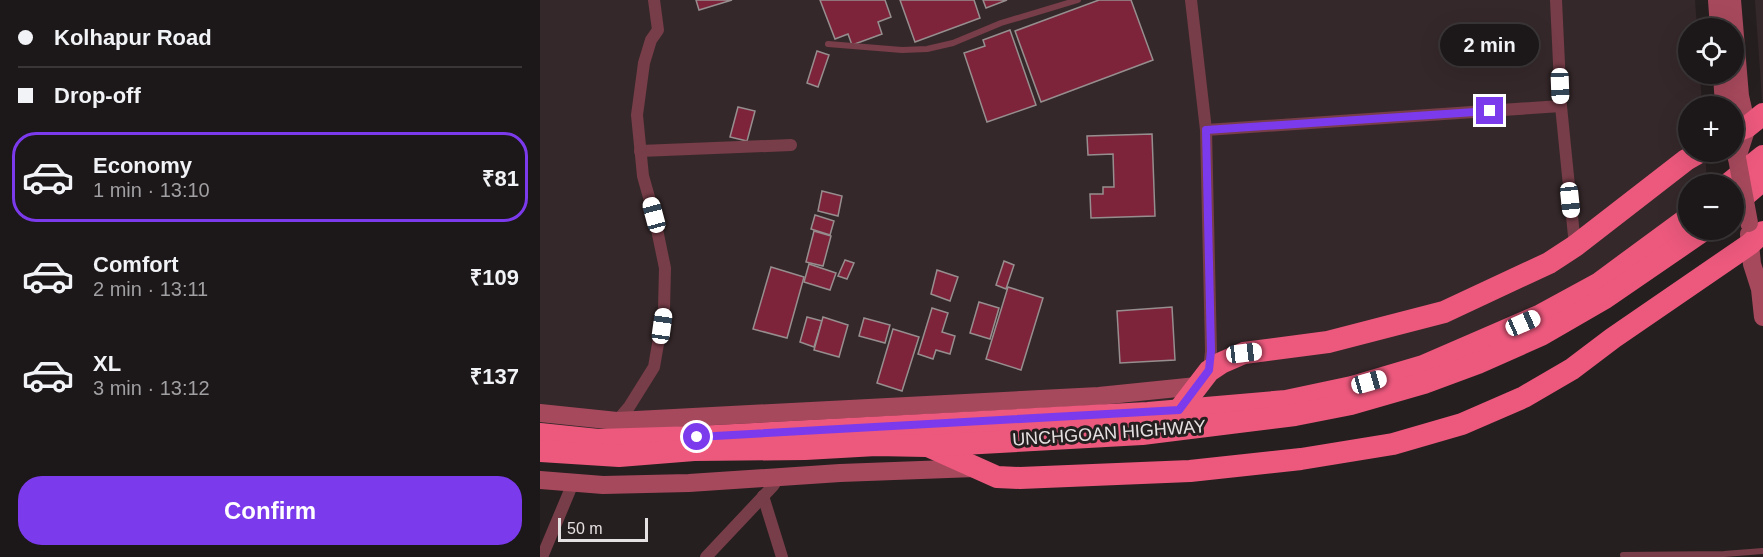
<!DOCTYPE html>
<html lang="en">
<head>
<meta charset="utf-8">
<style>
  :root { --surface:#1c1718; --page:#292425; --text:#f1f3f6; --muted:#a09fa2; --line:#3a3637; --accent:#7c3aed }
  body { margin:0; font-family:Helvetica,sans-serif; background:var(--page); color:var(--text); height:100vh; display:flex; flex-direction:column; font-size:22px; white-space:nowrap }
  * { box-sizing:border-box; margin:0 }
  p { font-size:20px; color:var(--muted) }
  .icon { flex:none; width:33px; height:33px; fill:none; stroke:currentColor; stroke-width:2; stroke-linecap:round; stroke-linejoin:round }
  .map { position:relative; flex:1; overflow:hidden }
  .panel { display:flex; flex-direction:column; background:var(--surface); width:540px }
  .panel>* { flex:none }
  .top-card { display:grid; align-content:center; height:132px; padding:0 18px; background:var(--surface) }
  .tools { position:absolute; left:1138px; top:18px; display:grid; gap:12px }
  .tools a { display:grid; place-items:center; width:66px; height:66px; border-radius:50%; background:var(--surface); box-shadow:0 6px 24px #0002,0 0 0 2px var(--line); font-size:30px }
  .scale { position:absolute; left:18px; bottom:15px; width:90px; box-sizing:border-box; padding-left:6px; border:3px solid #e5e0e1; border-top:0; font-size:16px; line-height:21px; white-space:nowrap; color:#e5e0e1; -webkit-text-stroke:4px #261f20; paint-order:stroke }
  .end { position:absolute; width:27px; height:27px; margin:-14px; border:8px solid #7c3aed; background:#fff; box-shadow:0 0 0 3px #fff }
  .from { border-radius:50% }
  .bubble { position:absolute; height:42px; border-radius:21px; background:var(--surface); box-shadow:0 6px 24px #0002,0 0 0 2px var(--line); font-size:20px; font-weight:800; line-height:42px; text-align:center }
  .car { position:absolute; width:18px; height:36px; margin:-18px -9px; border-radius:8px; box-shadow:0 0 4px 2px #0007; background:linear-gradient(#fff 24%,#345 0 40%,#fff 0 76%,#345 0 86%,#fff 0) }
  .top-card b { display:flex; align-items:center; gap:21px; height:57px; font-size:22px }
  .top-card b+b { border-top:2px solid var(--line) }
  .top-card i { width:15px; height:15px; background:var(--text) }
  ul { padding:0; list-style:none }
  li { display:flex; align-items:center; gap:18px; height:90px; margin:0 12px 9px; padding:0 6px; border:3px solid transparent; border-radius:24px }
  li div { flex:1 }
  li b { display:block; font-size:22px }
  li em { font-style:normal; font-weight:800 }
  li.active { border-color:var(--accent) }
  li>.icon { width:54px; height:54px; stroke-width:1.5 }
  .primary-button { display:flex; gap:12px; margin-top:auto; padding:12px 18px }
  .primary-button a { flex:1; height:69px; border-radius:24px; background:var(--accent); color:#fff; font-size:24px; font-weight:800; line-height:69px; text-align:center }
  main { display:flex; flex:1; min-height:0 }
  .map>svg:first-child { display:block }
</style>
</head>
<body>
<main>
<section class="panel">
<div class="top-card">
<b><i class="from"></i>Kolhapur Road</b>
<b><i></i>Drop-off</b>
</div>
<ul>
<li class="active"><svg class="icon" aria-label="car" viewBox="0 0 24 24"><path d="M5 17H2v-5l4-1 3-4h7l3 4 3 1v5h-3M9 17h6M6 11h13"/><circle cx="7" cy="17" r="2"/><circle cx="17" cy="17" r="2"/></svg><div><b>Economy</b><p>1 min · 13:10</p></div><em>₹81</em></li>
<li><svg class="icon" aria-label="car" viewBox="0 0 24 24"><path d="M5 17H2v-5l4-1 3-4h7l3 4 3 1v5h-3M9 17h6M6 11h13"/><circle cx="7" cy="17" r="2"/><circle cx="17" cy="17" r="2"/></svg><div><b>Comfort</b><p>2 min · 13:11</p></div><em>₹109</em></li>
<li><svg class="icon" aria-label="car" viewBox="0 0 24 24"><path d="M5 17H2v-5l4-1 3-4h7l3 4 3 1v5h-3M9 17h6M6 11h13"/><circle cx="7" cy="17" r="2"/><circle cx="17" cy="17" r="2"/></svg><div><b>XL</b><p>3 min · 13:12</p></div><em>₹137</em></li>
</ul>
<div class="primary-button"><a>Confirm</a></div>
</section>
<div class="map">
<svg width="1223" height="557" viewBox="0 0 1223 557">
  <rect width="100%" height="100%" fill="#261f20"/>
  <!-- built -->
  <g fill="#35282a">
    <polygon points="0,0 1155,0 1157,28 1149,28 1149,74 1160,74 1162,106 1149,106 1149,152 1165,152 1167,184 1149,184 1149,216 1001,315 760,398 0,434"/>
    <polygon points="1215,0 1223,0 1223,112"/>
  </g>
  <!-- building -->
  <g fill="#7d243b" stroke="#978e8f" stroke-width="1.5">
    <polygon points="156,0 192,0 159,10"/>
    <polygon points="280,0 345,0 351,17 338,22 342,34 312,45 308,34 295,39"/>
    <polygon points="360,0 434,0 440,18 375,42"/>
    <polygon points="443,0 467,0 446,8"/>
    <polygon points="559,0 591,0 613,60 501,102 475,31"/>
    <polygon points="470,30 496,105 447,122 424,53 445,46 443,40"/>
    <polygon points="277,51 289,55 278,87 267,83"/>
    <polygon points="198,107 215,111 207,141 190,137"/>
    <polygon points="612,134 615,216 551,218 550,194 563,194 563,187 574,187 573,154 548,155 547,136"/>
    <polygon points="282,191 302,196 298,216 278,211"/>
    <polygon points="275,215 294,221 290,235 271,229"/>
    <polygon points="274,231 291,236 283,266 266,262"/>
    <polygon points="305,260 314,263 307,279 298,276"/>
    <polygon points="464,261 474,265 466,289 456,285"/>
    <polygon points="269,264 296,273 290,290 264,282"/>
    <polygon points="231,267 264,277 247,338 213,329"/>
    <polygon points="397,270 418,277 410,301 391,294"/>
    <polygon points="468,287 503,298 481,370 446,359"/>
    <polygon points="439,302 459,308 450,339 430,333"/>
    <polygon points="632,307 635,360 580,363 577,311"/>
    <polygon points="392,308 408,313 402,332 415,336 410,354 396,350 393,359 378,354"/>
    <polygon points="267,317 282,321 274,347 260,342"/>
    <polygon points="283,317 308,325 299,357 274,350"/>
    <polygon points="324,318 350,325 345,343 319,336"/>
    <polygon points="353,329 379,337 362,391 337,383"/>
  </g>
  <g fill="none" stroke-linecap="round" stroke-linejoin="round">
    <!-- lane -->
    <g stroke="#773d48" stroke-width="6">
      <polyline points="288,44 362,50 387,49 413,43 461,23 538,0"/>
      <polyline points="1083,555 1184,554 1223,551"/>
    </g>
    <!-- street -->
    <g stroke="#773d48" stroke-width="12">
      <polyline points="651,0 666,130 671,351 669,371"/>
      <polyline points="1016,0 1021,106 1035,246"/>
      <polyline points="666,130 1021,106"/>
      <polyline points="100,151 251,145"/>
      <polyline points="77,421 89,407 114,367 124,309 125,268 114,215 103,176 97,115 104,63 111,40 118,30 114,0"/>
      <polyline points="223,496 242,557"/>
      <polyline points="2,557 33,483"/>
      <polyline points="166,557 233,486 239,477"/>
    </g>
    <!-- secondary -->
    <g stroke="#a7495d" stroke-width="18">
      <polyline points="1177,0 1179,28"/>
      <polyline points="1192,0 1200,96 1207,127 1197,158"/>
      <polyline points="1182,74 1184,106"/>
      <polyline points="1209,234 1212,264 1220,289 1223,317"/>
      <polyline points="0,413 77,421 559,396 657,386"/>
      <polyline points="0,480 63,485 149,483 300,473 435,468"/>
    </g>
    <!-- highway -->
    <g stroke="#ec597d" stroke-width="22">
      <polyline points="1194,132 1207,127 1223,114"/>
      <polyline points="1188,184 1223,156"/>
      <polyline points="1194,205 1223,180"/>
      <polyline points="639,410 669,371 681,363 704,353 788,342 904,312 1009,263 1035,246 1146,160 1160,152"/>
      <polyline points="0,434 58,440 157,437 608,413 746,401 812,387 883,366 1001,315 1058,284 1149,217"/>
      <polyline points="390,447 457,477 480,478 650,471 761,459 853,444 922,424 984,397 1032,369 1073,338 1210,244 1223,232"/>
      <polyline points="0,451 79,456 154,450 265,449 336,445 386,446 602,434 755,415 811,404 884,383 938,363 1001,335 1065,298 1164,230"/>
    </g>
    <!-- secondary-bridge -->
    <polyline stroke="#a7495d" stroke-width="18" points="1197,158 1209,223"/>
  </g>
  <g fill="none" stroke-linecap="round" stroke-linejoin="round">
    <!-- route -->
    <polyline stroke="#7c3aed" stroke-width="8" points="157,437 639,410 669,370 671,351 666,130 950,111"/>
  </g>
  <g text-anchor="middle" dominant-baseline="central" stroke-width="6" stroke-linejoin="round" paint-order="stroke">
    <!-- street labels -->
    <g font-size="18" fill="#e5e0e1" stroke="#261f20">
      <text transform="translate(569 433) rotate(-4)">UNCHGOAN HIGHWAY</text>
    </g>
  </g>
</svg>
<div class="tools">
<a><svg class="icon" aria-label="locate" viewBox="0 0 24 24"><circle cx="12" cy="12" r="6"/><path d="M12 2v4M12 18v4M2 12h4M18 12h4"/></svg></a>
<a>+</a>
<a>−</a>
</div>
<div class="scale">50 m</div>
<i class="end from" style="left:157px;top:437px"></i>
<i class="end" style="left:950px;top:111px"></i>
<div class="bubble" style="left:900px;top:24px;width:99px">2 min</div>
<i class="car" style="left:1020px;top:86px;rotate:178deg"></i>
<i class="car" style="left:1030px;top:200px;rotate:174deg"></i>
<i class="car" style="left:114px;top:215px;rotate:345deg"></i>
<i class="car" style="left:983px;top:323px;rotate:66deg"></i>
<i class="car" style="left:122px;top:326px;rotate:8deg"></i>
<i class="car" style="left:704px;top:353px;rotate:83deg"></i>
<i class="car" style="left:829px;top:382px;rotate:74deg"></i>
</div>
</main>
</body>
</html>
